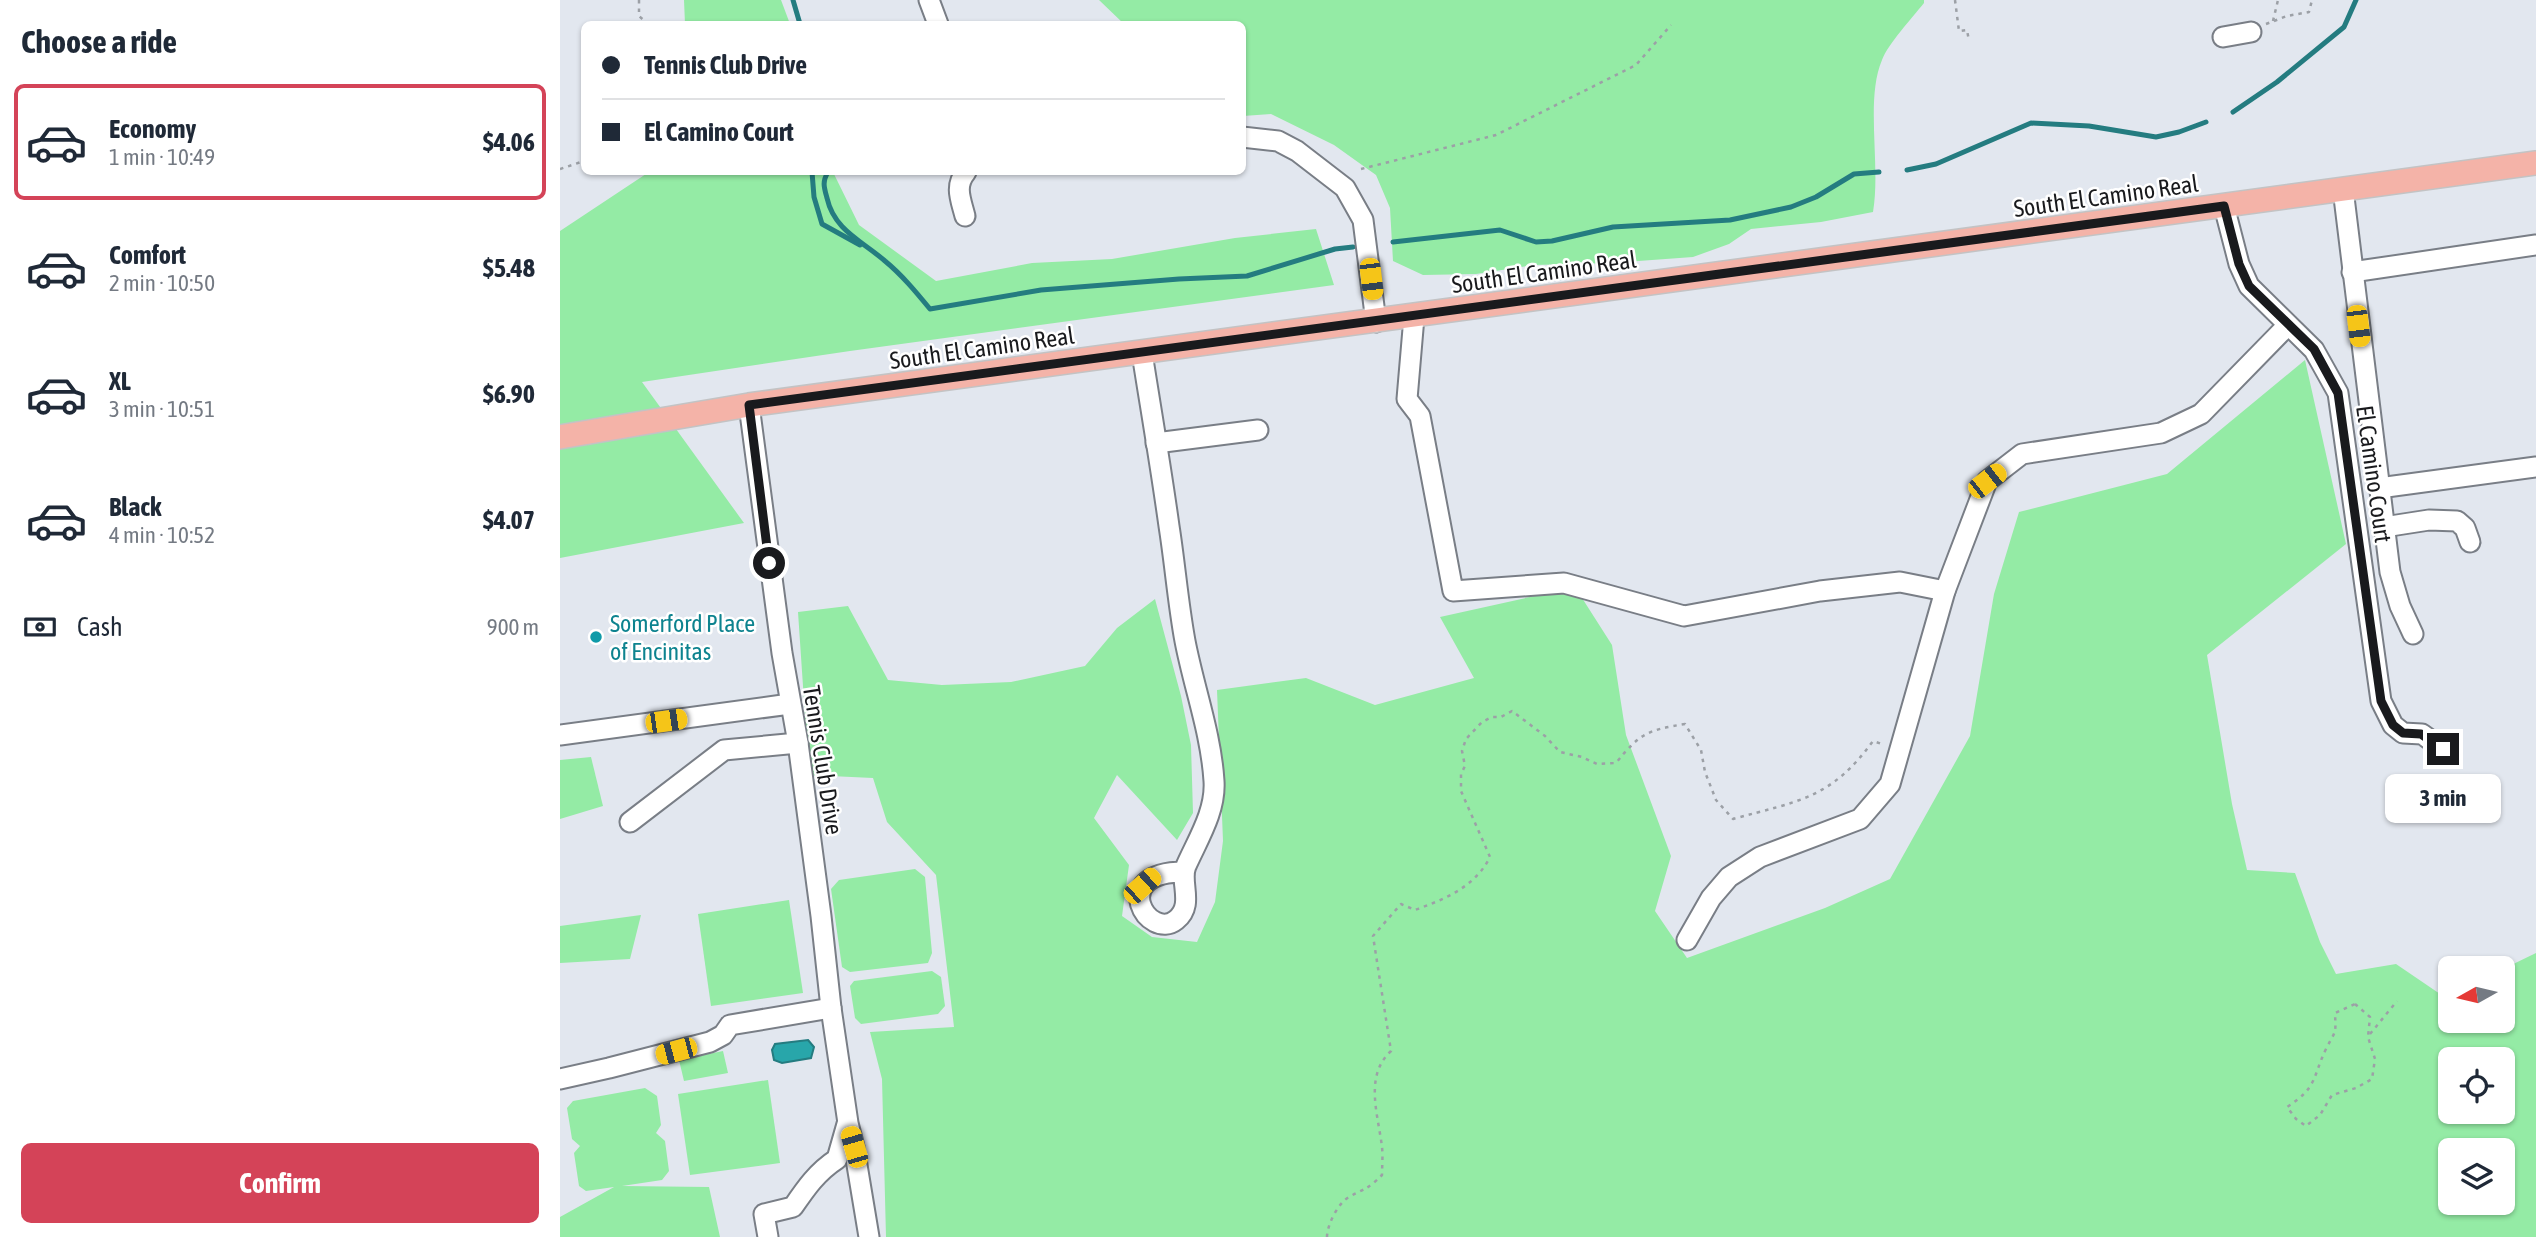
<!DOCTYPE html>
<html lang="en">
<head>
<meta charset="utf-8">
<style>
  :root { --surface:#fff; --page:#f2f2f3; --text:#1f2937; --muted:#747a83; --line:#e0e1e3; --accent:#d44358 }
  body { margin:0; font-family:"Asap Condensed",sans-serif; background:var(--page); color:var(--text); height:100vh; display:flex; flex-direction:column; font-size:26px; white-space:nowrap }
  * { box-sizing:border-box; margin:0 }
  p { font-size:23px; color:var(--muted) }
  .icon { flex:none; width:38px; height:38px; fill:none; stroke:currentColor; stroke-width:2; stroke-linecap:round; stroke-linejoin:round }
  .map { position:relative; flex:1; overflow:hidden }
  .panel { display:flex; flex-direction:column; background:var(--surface); width:560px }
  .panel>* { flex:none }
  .banner { position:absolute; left:21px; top:21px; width:665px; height:154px; border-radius:10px; box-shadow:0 2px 5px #0004; display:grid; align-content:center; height:154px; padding:0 21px; background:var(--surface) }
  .needle { width:46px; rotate:262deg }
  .fabs { position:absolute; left:1878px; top:956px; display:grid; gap:14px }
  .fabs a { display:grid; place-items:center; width:77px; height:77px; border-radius:10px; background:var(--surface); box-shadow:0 2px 5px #0004; font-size:35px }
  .end { position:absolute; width:32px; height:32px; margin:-16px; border:9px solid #191a1d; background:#fff; box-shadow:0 0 0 4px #fff }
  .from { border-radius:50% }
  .bubble { position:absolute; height:49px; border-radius:10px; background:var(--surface); box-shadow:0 2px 5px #0004; font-size:23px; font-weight:700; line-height:49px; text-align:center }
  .car { position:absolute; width:21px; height:42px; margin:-21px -10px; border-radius:9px; box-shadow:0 0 5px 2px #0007; background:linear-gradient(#f5c518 24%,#345 0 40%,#f5c518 0 76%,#345 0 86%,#f5c518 0) }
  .banner b { display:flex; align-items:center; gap:24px; height:66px; font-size:26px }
  .banner b+b { border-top:2px solid var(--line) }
  .banner i { width:18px; height:18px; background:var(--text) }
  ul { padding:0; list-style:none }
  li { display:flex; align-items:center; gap:21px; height:116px; margin:0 14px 10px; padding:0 7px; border:4px solid transparent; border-radius:10px }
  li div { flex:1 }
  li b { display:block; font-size:26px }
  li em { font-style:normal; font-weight:700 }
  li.current { border-color:var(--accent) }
  li>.icon { width:63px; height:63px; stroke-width:1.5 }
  h2 { padding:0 21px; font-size:32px; line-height:84px }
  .pay { display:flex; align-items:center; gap:18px; height:77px; padding:0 21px; font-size:26px }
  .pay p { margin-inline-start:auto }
  .action { display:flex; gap:14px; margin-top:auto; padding:14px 21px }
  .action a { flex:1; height:80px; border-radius:10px; background:var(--accent); color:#fff; font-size:28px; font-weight:700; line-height:80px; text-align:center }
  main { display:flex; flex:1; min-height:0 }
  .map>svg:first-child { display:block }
</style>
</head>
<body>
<main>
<section class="panel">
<h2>Choose a ride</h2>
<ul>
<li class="current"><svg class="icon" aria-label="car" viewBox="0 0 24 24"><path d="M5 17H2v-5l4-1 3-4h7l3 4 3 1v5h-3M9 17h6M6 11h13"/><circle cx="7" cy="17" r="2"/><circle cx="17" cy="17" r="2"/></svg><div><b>Economy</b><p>1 min · 10:49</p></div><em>$4.06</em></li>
<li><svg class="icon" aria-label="car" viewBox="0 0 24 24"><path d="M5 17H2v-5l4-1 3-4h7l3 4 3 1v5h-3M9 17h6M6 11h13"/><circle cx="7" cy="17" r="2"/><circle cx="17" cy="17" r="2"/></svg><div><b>Comfort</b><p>2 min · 10:50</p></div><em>$5.48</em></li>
<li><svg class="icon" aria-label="car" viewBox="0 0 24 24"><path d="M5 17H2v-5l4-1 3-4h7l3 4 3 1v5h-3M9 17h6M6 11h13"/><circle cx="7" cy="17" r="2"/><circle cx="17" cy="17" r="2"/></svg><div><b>XL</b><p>3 min · 10:51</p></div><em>$6.90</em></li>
<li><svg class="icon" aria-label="car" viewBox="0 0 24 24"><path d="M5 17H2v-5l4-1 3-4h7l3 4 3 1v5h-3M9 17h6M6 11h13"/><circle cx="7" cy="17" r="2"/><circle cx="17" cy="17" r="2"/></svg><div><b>Black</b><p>4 min · 10:52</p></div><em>$4.07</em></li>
</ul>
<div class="pay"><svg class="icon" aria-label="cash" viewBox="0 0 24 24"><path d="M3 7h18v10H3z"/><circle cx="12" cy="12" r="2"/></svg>Cash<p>900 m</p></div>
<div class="action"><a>Confirm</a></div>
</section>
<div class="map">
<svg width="1976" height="1237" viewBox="0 0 1976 1237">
  <rect width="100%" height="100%" fill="#e2e7ef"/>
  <!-- green -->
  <g fill="#94eba5" fill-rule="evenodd">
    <polygon points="124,0 221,0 230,24 125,24"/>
    <path d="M539,0H1364V3C1352,18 1328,44 1322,60C1305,100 1321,165 1313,212L1261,222L1191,229L1169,244L1133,257L1051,263L974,265L916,274L863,275L833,261L830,208L816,175L774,145L711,114L683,116L682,24H564Z"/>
    <polygon points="89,172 273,172 299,225 376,281 472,263 552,259 675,238 756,229 774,285 290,351 82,382 184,523 0,558 0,231"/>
    <path d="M1745,360L1786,544L1647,655L1672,804L1687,870L1735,873L1760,942L1776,974L1836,964L1883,996L1890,993V1020H1942L1943,969L1976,953V1237H326L322,1079L310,1032L394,1027L376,875L327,822L313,778L249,775L238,612L288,606L328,680L382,685L451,682L525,666L557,628L595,599L621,696L631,745L633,813L617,840L557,775L534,818L569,865L562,916L592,937L637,942L655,902L663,841L657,690L746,678L815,705L914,678L880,617L1015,587L1052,645L1066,735L1111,856L1095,911L1127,958L1265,908L1330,879L1410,736L1434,594L1459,512L1607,474ZM1890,1059H1942V1111H1890ZM1890,1150H1942V1202H1890Z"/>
    <polygon points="31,757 43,806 0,819 0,760"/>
    <polygon points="355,869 365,877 372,953 368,963 290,972 282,967 271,889 279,880"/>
    <polygon points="229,900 243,993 151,1006 138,914"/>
    <polygon points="81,915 70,959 0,963 0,926"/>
    <polygon points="372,971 381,977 385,1006 378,1014 301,1024 295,1018 290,986 294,981"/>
    <polygon points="163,1051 168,1073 124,1081 119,1060"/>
    <polygon points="208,1080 220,1163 130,1175 118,1094"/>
    <polygon points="85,1088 97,1096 101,1125 96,1133 105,1141 109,1171 102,1180 62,1186 149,1187 160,1237 0,1237 0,1217 54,1187 26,1191 19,1186 14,1153 20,1146 12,1139 7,1108 13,1101"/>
  </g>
  <!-- water -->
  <polygon fill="#28a6aa" stroke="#247c80" stroke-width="2" points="248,1040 254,1047 251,1058 222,1063 214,1060 212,1050 215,1044"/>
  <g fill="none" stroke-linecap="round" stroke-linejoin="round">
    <!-- stream -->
    <g stroke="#247c80" stroke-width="5">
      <polyline points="233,0 240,24"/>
      <polyline points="1673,112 1717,82 1784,27 1796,0"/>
      <polyline points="1347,170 1376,164 1471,123 1529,126 1596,137 1619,132 1646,122"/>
      <polyline points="252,172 254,197 262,224 300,245"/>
      <path d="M268,172C262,182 264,187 267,198C274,230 302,241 325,261C342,275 356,292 370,309L481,290L619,279L687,276L775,249L793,247"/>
      <polyline points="833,242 940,230 976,242 992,241 1053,227 1170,220 1231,207 1256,197 1294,174 1319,172"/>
    </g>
    <defs>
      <g id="minor">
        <polyline points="369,0 378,24"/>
        <polyline points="1663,37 1691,32"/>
        <polyline points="682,137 718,141 737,151 785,188 803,220 816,322"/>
        <polyline points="1783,189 1830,572 1840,606 1853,634"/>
        <polyline points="1664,206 1679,264 1689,286 1754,350 1778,393 1821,701 1833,725 1843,733 1862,734 1883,749"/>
        <path d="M405,216C401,200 394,186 406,172"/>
        <polyline points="1792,272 1976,245"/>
        <polyline points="854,317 847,399 860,416 893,591 1004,583 1124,616 1260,591 1340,582 1385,591 1427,481 1462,454 1601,433 1641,414 1728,325"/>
        <path d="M582,353C591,410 601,468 609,526C615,564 618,603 625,641C634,688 651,733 654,781C656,811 638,839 626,866C619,882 635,905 616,920C589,942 546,872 624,872"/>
        <polyline points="189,405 222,653 238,743 261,916 271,1008 288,1123 294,1147 309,1237"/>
        <polyline points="596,443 698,430"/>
        <polyline points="1819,488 1976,467"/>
        <polyline points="1824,527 1869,520 1897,521 1905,528 1910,542"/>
        <polyline points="0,735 230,704"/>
        <polyline points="70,822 164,750 238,743"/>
        <polyline points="1127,940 1151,898 1169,877 1200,857 1300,819 1330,784 1385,591"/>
        <polyline points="0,1079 49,1068 150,1042 163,1035 170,1025 271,1008"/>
        <path d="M208,1237L204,1214L233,1207C246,1188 257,1172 277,1159L287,1124"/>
      </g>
      <polyline id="major" points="0,437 189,405 1976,163"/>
    </defs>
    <!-- minor casing -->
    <use href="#minor" stroke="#797e86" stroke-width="23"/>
    <!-- major casing -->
    <use href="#major" stroke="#c3c3c4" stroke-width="26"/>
    <!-- path -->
    <g stroke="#9ca0a6" stroke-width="2.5" stroke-dasharray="3.5 5" stroke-linecap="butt">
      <polyline points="79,0 79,16 88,24"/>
      <polyline points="1395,0 1399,31 1407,30 1409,41"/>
      <polyline points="1713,21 1718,0"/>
      <polyline points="1706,24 1727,16 1749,12 1752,0"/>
      <polyline points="0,169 24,161"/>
      <polyline points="801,169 936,135 1076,65 1111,25"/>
      <path d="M1795,1004L1810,1017L1808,1037L1815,1059L1812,1079L1796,1088L1772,1095L1760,1115L1746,1126L1736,1119L1727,1107C1758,1087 1752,1078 1766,1049C1776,1029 1776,1036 1775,1013Z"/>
      <polyline points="1810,1034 1837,1001"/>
      <path d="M767,1237C767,1225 778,1203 789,1197C805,1188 807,1190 822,1175C822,1166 823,1156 822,1147C818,1114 804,1076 831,1051L813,936L841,904L855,910C885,899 915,887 930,857L901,791V774L905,766L902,751L906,739L922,722L932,717H941L952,711L985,736L1000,752L1022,757L1037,764L1056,763C1080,733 1088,730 1125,724L1141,750L1145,772L1156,800L1173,819C1238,801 1271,799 1313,741L1322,744"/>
    </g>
    <!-- minor -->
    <use href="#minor" stroke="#fff" stroke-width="19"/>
    <!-- major -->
    <use href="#major" stroke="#f4b3a8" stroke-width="23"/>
  </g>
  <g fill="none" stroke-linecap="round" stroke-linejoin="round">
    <!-- route -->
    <polyline stroke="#191a1d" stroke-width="9" points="209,563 189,405 1664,206 1679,264 1689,286 1754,349 1778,393 1821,701 1833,725 1843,733 1861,734 1883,749"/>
  </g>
  <!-- markers -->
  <circle fill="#0f9aa8" stroke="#fff" stroke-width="2.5" cx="36" cy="637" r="7"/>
  <g text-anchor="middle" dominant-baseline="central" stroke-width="5" stroke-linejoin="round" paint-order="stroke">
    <!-- street labels -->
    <g font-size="24" fill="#191a1d" stroke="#fff">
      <text transform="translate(1546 196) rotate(-8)">South El Camino Real</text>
      <text transform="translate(984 272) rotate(-8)">South El Camino Real</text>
      <text transform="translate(422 348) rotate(-8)">South El Camino Real</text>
      <text transform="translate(1814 474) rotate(82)">El Camino Court</text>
      <text transform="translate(263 760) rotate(81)">Tennis Club Drive</text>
    </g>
    <!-- culture labels -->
    <g font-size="24" fill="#0d838f" stroke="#fff" text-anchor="start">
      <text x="50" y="623">Somerford Place<tspan x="50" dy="28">of Encinitas</tspan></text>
    </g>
  </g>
</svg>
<div class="fabs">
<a><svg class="needle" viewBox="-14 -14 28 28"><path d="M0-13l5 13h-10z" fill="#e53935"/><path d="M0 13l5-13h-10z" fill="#747a83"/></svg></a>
<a><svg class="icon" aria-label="locate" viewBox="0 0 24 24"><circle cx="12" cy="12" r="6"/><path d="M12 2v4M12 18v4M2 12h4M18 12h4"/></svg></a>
<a><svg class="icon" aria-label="layers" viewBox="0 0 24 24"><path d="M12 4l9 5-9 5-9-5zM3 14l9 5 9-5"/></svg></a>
</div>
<i class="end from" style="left:209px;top:563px"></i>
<i class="end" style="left:1883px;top:749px"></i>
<div class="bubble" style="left:1825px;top:774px;width:116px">3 min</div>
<i class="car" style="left:811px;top:279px;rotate:173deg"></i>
<i class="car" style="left:1798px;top:326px;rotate:173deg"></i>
<i class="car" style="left:1427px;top:481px;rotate:52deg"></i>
<i class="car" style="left:106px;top:721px;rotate:82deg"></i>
<i class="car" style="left:582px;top:886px;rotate:48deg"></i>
<i class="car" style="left:116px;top:1051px;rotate:255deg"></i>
<i class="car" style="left:294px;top:1147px;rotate:344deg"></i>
<div class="banner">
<b><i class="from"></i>Tennis Club Drive</b>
<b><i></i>El Camino Court</b>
</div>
</div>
</main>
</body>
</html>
